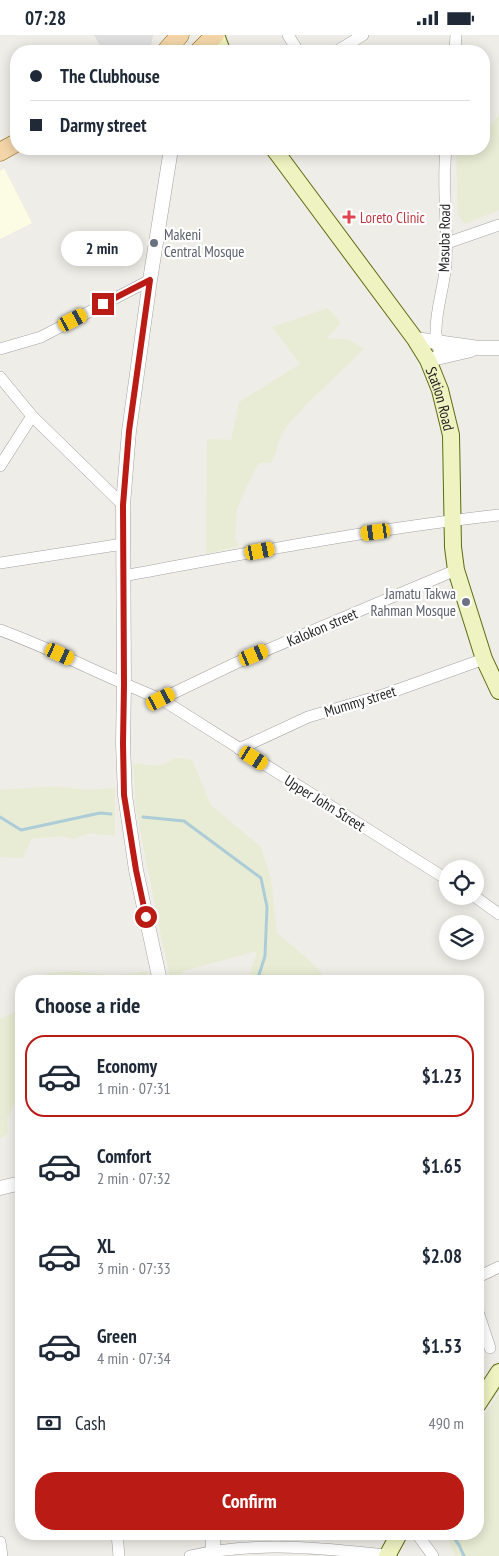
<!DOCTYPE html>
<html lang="en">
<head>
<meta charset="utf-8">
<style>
  :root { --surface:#fff; --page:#f2f2f3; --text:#1f2937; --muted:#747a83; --line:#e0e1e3; --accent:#ba1b15 }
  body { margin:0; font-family:"PT Sans Narrow",sans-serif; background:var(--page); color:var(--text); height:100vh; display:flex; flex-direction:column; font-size:19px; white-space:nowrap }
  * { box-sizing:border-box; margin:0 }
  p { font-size:16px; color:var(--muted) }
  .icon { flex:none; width:28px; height:28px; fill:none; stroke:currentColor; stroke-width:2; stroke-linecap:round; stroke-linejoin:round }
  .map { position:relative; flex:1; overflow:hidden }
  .side { position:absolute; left:15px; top:940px; width:469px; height:565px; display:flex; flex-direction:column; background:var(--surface); border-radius:20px; box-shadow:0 2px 12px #0003 }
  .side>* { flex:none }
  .hud { position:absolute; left:10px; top:10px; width:480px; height:110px; border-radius:20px; box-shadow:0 2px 12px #0003; display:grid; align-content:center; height:110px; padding:0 20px; background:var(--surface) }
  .buttons { position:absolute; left:439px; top:825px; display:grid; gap:10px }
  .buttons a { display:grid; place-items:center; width:45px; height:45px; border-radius:50%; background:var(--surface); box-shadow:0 2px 12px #0003; font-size:25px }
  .end { position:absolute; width:22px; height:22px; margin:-11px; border:6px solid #ba1b15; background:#fff; box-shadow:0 0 0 2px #fff }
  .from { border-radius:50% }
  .bubble { position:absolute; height:35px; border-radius:18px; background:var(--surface); box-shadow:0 2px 12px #0003; font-size:16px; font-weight:700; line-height:35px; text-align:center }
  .car { position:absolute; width:15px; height:30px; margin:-15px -8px; border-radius:6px; box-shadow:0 0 4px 1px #0007; background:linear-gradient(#f5c518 24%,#345 0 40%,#f5c518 0 76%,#345 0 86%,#f5c518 0) }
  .hud b { display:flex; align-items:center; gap:18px; height:48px; font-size:19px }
  .hud b+b { border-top:1px solid var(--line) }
  .hud i { width:12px; height:12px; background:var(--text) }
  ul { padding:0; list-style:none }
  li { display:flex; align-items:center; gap:15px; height:82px; margin:0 10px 8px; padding:0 10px; border:2px solid transparent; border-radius:20px }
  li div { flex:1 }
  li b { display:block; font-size:19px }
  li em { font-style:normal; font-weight:700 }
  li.active { border-color:var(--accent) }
  li>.icon { width:45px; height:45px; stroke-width:1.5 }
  h2 { padding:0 20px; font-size:22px; line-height:60px }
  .pay { display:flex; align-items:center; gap:12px; height:55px; padding:0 20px; font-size:19px }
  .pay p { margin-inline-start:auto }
  .primary-button { display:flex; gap:10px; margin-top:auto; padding:10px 20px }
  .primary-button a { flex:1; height:58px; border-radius:20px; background:var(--accent); color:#fff; font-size:20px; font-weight:700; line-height:58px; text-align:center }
  .status { display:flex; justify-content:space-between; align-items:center; height:35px; padding:0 25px; background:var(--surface); direction:ltr }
  .status svg { height:14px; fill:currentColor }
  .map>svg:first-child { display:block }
</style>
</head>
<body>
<div class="status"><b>07:28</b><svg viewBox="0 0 49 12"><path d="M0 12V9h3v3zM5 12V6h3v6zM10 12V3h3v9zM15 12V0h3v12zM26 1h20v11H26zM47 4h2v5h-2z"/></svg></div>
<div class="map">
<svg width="499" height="1521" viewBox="0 0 499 1521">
  <rect width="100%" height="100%" fill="#efede7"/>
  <!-- education -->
  <polygon fill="#fbfce3" points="4,133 32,188 0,204 0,136"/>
  <!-- farmland -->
  <g fill="#e9ecd4">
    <polygon points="499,79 499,175 465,189 458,180 456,115 474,120 476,114 484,114 484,101"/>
    <polygon points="328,273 341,288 327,303 350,305 364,314 308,368 286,392 278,408 276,417 271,428 260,428 252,440 237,474 235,504 239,511 206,519 207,404 231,405 239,367 300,329 272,292"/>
    <polygon points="176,723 192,725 211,770 261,812 271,844 277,898 309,925 329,946 248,946 257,916 183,936 178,946 171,946 161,901 136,774 133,728 159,731"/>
    <polygon points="56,751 87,755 115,753 115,801 88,798 74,804 60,801 31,804 23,823 0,822 0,755"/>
    <polygon points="76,936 97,939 116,940 131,939 147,936 148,946 44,946 46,938"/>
    <polygon points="21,974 21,1056 7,1084 8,1099 0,1104 0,984"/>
    <polygon points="499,1357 499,1521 455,1521 446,1499 478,1499 478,1392"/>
  </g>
  <!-- parking -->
  <polygon fill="#dfdfdf" points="94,0 153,0 150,16 103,16"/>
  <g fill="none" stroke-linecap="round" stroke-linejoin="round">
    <!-- stream -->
    <g stroke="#acccd8" stroke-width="3">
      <polyline points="0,782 21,795 100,778 111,779"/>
      <polyline points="143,782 184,786 261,843 267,872 265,921 257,946"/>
      <polyline points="451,1499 459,1510 464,1521"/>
    </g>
    <defs>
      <g id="minor">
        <polyline points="288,0 298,16"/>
        <polyline points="337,16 363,0"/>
        <polyline points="455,16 456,0"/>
        <polyline points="447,208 499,190"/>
        <polyline points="0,314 41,302 150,245"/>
        <path d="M441,322C439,315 437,307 436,299C435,274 445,251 446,226C448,189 442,151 446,114"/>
        <polyline points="0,342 32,381 123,470"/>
        <polyline points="0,431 32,381"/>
        <polyline points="0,528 123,509"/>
        <path d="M123,541C248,518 373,494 499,480"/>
        <path d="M0,595C55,615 107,643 161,664L448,845"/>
        <polyline points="161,664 236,628 456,535"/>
        <polyline points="239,714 308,682 386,659 484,624"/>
        <polyline points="474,861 499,879"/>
        <polyline points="478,1242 499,1232"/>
        <polyline points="478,1277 490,1313"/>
        <polyline points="117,1499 119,1521"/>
        <polyline points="417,1499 433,1521"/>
        <polyline points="0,1507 2,1521"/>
        <path d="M190,1521C255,1506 322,1513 387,1520"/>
      </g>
      <g id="tertiary">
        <polyline points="415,304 479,313 499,313"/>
        <polyline points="428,325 471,315"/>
        <polyline points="160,946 136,835 125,760 123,708 124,650 123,470 129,396 150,245 171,114"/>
        <polyline points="0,1153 21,1148"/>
        <polyline points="213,1521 213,1499"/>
      </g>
      <g id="secondary">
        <polyline points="216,0 222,16"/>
        <path id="s1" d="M274,114L415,304L428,325L440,355L451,400L453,512L456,535L484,624L499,656"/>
        <polyline points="478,1369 499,1337"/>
        <polyline points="387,1521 399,1499"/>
      </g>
      <g id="primary">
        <polyline points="166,16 180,0"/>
        <polyline points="199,16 215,0"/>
        <polyline points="0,117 16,108"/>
      </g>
    </defs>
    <!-- minor casing -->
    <use href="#minor" stroke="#a3a3a3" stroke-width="12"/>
    <!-- tertiary casing -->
    <use href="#tertiary" stroke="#a3a3a3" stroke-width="15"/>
    <!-- secondary casing -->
    <use href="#secondary" stroke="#5f6c10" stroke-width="18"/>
    <!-- primary casing -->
    <use href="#primary" stroke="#8b6710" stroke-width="19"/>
    <!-- minor -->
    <use href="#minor" stroke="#fff" stroke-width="11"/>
    <!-- tertiary -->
    <use href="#tertiary" stroke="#fff" stroke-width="14"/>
    <!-- secondary -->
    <use href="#secondary" stroke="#eff3c1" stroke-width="16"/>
    <!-- primary -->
    <use href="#primary" stroke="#f3d5a8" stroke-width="18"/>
  </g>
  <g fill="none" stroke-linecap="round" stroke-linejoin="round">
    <!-- route -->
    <polyline stroke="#ba1b15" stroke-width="6" points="103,269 150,245 129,396 123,470 124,650 123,708 124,760 136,835 146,882"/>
  </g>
  <!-- markers -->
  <path fill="#e0444e" stroke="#fff" stroke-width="2" d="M346.5 174.5h5v5h5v5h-5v5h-5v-5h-5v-5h5z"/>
  <g fill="#6b7280" stroke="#fff" stroke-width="2">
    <circle cx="154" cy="208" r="5"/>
    <circle cx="466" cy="567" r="5"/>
  </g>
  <g text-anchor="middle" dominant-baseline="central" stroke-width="4.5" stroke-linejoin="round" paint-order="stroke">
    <!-- health labels -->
    <g font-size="15" fill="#be3a42" stroke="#fff" text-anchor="start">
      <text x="360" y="182">Loreto Clinic</text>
    </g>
    <!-- worship labels -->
    <g font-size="15" fill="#5b616d" stroke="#fff" text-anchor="start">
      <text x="164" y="199">Makeni<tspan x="164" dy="17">Central Mosque</tspan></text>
      <text x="456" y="558" text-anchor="end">Jamatu Takwa<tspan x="456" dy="17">Rahman Mosque</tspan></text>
    </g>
    <!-- street labels -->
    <g font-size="15" fill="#1f1f1f" stroke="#fff">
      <text transform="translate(444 203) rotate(-89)">Masuba Road</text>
      <text stroke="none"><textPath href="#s1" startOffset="302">Station Road</textPath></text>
      <text transform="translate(322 592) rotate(-23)">Kalokon street</text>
      <text transform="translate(360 666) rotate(-17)">Mummy street</text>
      <text transform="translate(325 768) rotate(32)">Upper John Street</text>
    </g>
  </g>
</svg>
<div class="buttons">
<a><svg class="icon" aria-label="locate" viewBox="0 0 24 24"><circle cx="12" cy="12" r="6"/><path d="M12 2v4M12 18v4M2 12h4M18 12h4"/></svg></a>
<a><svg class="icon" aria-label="layers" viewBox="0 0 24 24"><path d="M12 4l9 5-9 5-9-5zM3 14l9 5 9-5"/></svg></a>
</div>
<i class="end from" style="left:146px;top:882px"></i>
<i class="end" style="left:103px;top:269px"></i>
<div class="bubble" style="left:61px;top:196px;width:82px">2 min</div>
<i class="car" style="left:73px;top:285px;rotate:62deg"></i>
<i class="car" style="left:376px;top:497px;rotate:262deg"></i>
<i class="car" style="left:260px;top:516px;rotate:79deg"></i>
<i class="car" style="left:60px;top:619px;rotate:115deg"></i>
<i class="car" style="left:254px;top:620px;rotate:67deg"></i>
<i class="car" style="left:161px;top:664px;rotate:63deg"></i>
<i class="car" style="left:254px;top:723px;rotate:122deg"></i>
<div class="hud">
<b><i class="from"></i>The Clubhouse</b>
<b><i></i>Darmy street</b>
</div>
<section class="side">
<h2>Choose a ride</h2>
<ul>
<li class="active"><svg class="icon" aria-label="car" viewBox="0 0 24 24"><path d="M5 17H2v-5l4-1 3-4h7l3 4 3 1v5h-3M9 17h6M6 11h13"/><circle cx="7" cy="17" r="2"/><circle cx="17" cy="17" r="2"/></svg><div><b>Economy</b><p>1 min · 07:31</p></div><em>$1.23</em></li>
<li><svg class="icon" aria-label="car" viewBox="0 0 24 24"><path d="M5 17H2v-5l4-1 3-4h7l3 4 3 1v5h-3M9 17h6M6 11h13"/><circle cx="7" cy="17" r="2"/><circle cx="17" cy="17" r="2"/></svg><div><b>Comfort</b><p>2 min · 07:32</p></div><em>$1.65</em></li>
<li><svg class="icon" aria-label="car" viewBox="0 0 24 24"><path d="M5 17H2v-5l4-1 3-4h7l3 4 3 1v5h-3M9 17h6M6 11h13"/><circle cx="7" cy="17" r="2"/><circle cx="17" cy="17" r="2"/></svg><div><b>XL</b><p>3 min · 07:33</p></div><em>$2.08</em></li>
<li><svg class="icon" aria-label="car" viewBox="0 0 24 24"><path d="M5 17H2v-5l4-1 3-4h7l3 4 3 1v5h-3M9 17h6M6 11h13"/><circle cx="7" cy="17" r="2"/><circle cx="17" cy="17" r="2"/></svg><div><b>Green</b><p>4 min · 07:34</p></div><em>$1.53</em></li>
</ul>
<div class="pay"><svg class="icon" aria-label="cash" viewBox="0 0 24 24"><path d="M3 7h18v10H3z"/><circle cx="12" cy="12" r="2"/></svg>Cash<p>490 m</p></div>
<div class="primary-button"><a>Confirm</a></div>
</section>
</div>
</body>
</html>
